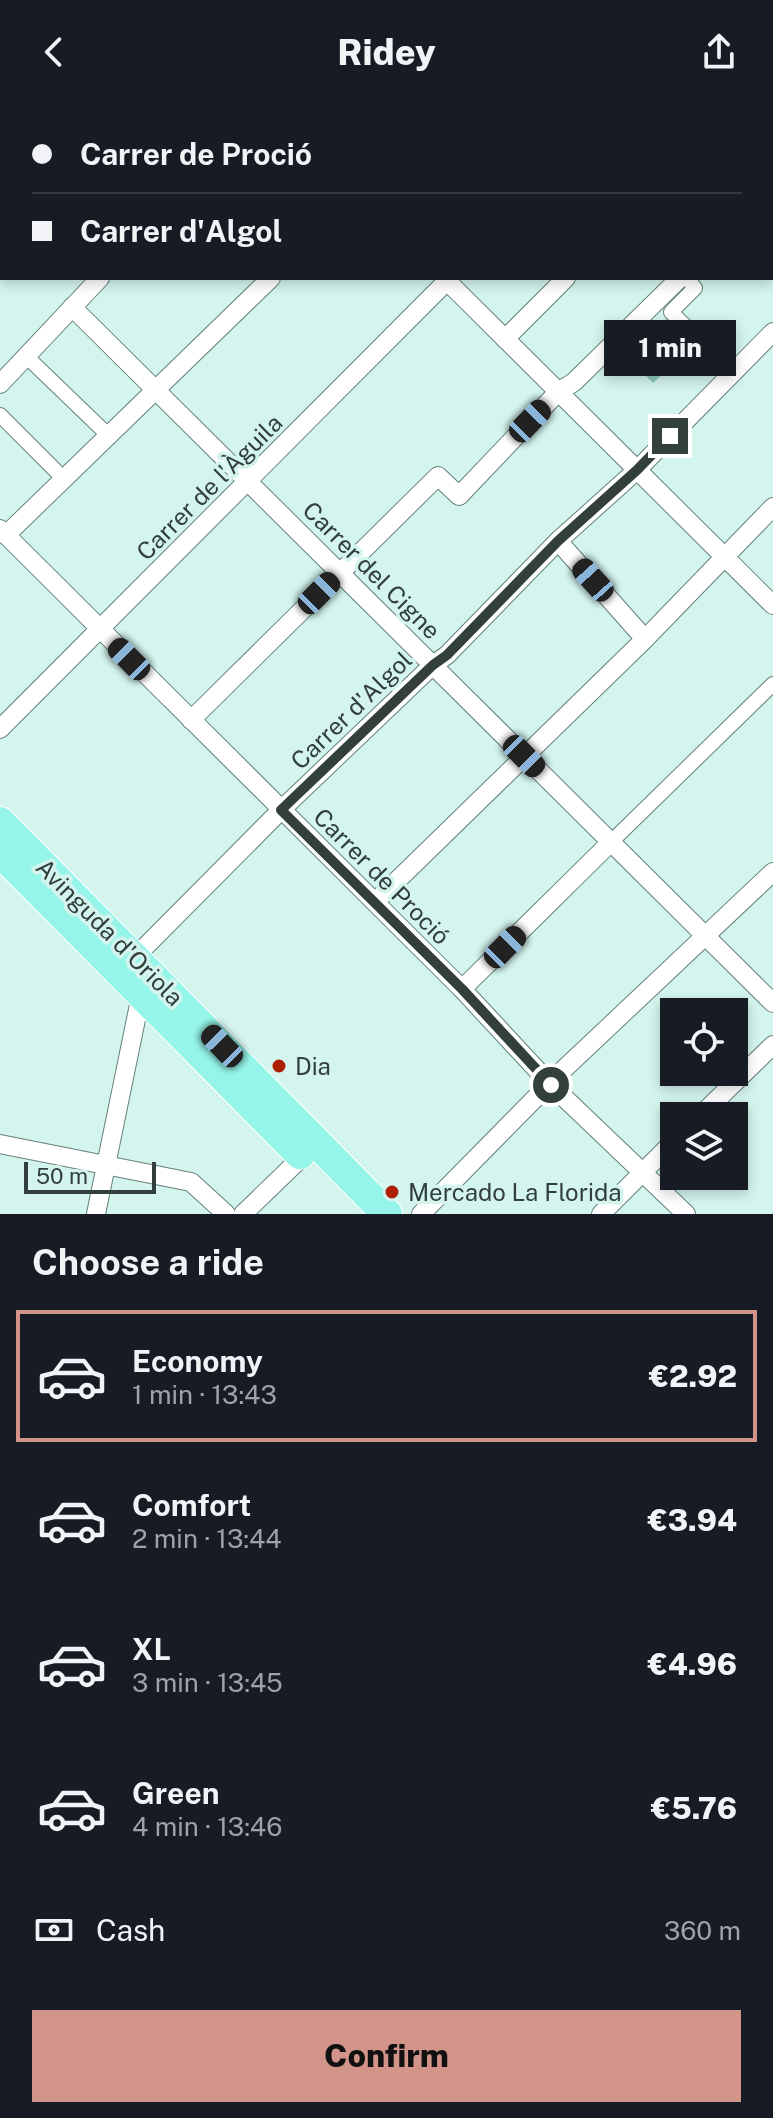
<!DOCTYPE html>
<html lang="en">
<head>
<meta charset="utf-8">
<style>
  :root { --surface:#171b24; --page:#20242c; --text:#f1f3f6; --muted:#9ea1a6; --line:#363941; --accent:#d29488 }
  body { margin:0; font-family:"Public Sans",sans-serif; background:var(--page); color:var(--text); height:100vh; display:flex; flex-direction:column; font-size:30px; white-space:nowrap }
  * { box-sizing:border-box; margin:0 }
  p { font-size:26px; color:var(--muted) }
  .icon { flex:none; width:44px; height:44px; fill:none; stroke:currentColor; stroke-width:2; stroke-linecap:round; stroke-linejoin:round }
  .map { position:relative; height:1110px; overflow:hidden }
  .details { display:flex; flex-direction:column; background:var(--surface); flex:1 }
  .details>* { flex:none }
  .top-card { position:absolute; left:0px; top:0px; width:774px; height:176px; box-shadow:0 4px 12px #0003; display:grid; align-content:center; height:176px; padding:0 32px; background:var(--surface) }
  .tools { position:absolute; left:660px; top:894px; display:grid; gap:16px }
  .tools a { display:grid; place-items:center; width:88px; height:88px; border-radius:0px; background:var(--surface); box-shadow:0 4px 12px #0003; font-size:40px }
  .scale { position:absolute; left:24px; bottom:20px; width:132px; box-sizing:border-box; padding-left:8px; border:4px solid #323f3c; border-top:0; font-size:22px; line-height:28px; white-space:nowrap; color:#323f3c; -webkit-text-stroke:6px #d4f4ee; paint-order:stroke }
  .end { position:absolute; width:36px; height:36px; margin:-18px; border:10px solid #323f3c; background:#fff; box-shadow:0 0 0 4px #fff }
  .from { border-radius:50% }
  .bubble { position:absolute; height:56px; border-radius:0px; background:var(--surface); box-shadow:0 4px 12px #0003; font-size:26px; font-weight:800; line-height:56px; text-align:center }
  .car { position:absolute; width:24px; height:48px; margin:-24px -12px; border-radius:10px; box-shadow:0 0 6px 2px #0007; background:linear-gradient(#222 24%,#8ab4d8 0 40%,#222 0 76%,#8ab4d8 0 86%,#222 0) }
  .top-card b { display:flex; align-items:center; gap:28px; height:76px; font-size:30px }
  .top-card b+b { border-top:2px solid var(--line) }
  .top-card i { width:20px; height:20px; background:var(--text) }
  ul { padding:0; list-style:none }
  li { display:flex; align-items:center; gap:24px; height:132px; margin:0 16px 12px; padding:0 16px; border:4px solid transparent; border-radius:0px }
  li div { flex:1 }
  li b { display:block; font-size:30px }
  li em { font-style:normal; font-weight:800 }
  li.on { border-color:var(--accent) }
  li>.icon { width:72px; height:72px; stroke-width:1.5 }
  h2 { padding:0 32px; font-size:36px; line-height:96px }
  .pay { display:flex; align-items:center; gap:20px; height:88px; padding:0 32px; font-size:30px }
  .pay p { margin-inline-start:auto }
  .action { display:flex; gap:16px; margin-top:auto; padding:16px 32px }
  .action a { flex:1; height:92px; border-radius:0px; background:var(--accent); color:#111; font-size:32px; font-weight:800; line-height:92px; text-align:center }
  header { display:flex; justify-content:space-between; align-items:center; height:104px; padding:0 32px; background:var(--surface); font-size:36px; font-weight:800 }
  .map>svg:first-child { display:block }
</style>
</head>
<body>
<header><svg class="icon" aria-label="back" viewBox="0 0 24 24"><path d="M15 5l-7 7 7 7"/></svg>Ridey<svg class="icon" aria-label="share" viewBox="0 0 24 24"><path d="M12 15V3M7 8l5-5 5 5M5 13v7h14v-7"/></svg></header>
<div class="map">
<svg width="773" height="1110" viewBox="0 0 773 1110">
  <rect width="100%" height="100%" fill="#d4f4ee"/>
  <!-- green -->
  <polygon fill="#8fcbc1" points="666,215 694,242 653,279 626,252"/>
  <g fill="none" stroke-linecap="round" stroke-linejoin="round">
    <defs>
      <g id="pedestrian">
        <polyline points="687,174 695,184 671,208 734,269"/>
        <polyline points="26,252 109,332"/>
        <polyline points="0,311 64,375"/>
        <polyline points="611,738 773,580"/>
      </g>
      <g id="minor">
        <polyline points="267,0 270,2"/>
        <polyline points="694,0 696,2"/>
        <polyline points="37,2 38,0"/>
        <polyline points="610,2 612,0"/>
        <polyline points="772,79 773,80"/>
        <polyline points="444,174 773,501"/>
        <polyline points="72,203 773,899"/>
        <polyline points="505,235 566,174"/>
        <polyline points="0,280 100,174"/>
        <polyline points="0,425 462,885 551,981 686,1110"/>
        <polyline points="6,431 271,174"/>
        <polyline points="558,437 645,535"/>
        <polyline points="191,616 438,372 459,392 558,288 574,278 680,174"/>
        <polyline points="0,625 450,174"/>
        <polyline points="375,798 645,535 773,403"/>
        <polyline points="135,853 281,706 433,561 447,551 558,437 637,366 773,228"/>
        <polyline points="462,885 611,738"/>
        <polyline points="700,1012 773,941"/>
        <polyline points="0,1040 191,1078 226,1110"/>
        <polyline points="96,1110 141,891"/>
        <polyline points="243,1110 302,1053"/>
        <polyline points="421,1110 564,965 773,768"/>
        <polyline points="601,1110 674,1037"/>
      </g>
      <g id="primary">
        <polyline points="0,718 387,1110"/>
        <polyline points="0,748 300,1050"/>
      </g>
    </defs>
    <!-- pedestrian casing -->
    <use href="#pedestrian" stroke="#64817b" stroke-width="16"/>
    <!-- minor casing -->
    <use href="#minor" stroke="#64817b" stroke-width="20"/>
    <!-- primary casing -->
    <use href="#primary" stroke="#fff" stroke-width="32"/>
    <!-- pedestrian -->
    <use href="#pedestrian" stroke="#fff" stroke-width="14"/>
    <!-- minor -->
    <use href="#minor" stroke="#fff" stroke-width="18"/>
    <!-- primary -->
    <use href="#primary" stroke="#94f5e8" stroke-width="30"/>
  </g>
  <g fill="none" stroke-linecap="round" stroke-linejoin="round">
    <!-- route -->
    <polyline stroke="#323f3c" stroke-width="10" points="551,981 462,885 281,706 433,561 447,551 558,437 637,366 670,332"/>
  </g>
  <!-- markers -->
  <g fill="#ad1f01" stroke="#d4f4ee" stroke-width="3">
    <circle cx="279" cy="962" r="8"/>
    <circle cx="392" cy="1088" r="8"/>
  </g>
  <g text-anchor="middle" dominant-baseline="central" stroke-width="7" stroke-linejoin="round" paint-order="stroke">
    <!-- street labels -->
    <g font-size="24" fill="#323f3c" stroke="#d4f4ee">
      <text transform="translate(209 383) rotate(-45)">Carrer de l'Àguila</text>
      <text transform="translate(372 466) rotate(45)">Carrer del Cigne</text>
      <text transform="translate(351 606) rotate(-44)">Carrer d'Algol</text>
      <text transform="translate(382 772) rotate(45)">Carrer de Proció</text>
      <text transform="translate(110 828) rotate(45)">Avinguda d'Oriola</text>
    </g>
    <!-- poi labels -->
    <g font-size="24" fill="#323f3c" stroke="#d4f4ee" text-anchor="start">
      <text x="295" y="962">Dia</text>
      <text x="408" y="1088">Mercado La Florida</text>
    </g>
  </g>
</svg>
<div class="tools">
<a><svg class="icon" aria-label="locate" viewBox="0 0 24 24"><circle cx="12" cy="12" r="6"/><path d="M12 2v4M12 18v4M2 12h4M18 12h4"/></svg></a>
<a><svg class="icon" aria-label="layers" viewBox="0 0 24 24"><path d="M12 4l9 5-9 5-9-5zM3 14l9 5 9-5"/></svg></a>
</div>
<div class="scale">50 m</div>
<i class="end from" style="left:551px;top:981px"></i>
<i class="end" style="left:670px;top:332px"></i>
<div class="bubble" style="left:604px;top:216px;width:132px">1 min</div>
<i class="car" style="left:530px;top:317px;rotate:44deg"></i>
<i class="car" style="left:593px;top:476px;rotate:318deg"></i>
<i class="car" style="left:319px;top:489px;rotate:45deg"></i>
<i class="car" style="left:129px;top:555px;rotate:315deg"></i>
<i class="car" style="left:524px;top:652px;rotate:135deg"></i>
<i class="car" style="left:505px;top:843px;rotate:45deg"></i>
<i class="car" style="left:222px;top:942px;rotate:316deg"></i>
<div class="top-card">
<b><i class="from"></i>Carrer de Proció</b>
<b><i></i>Carrer d'Algol</b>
</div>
</div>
<section class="details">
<h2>Choose a ride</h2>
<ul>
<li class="on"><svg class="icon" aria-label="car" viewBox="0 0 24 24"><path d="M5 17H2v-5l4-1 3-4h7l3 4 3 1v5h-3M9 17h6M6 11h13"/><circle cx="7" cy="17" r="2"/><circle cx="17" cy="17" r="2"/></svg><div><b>Economy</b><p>1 min · 13:43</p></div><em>€2.92</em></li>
<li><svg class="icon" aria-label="car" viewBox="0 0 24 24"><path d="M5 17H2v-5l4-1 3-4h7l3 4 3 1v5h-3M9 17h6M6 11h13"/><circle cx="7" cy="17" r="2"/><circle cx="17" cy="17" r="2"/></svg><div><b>Comfort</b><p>2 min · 13:44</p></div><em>€3.94</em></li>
<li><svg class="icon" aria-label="car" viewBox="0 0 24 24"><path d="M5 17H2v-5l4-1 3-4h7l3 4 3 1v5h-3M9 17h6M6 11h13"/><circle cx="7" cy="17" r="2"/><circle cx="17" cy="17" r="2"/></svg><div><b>XL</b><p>3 min · 13:45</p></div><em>€4.96</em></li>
<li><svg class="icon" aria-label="car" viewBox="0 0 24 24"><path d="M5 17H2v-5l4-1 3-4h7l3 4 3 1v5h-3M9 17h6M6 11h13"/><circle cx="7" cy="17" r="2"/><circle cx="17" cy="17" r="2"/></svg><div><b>Green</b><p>4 min · 13:46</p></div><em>€5.76</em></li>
</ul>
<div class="pay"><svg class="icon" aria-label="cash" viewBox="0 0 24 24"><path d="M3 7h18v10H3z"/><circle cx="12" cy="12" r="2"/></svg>Cash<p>360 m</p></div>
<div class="action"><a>Confirm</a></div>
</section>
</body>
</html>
